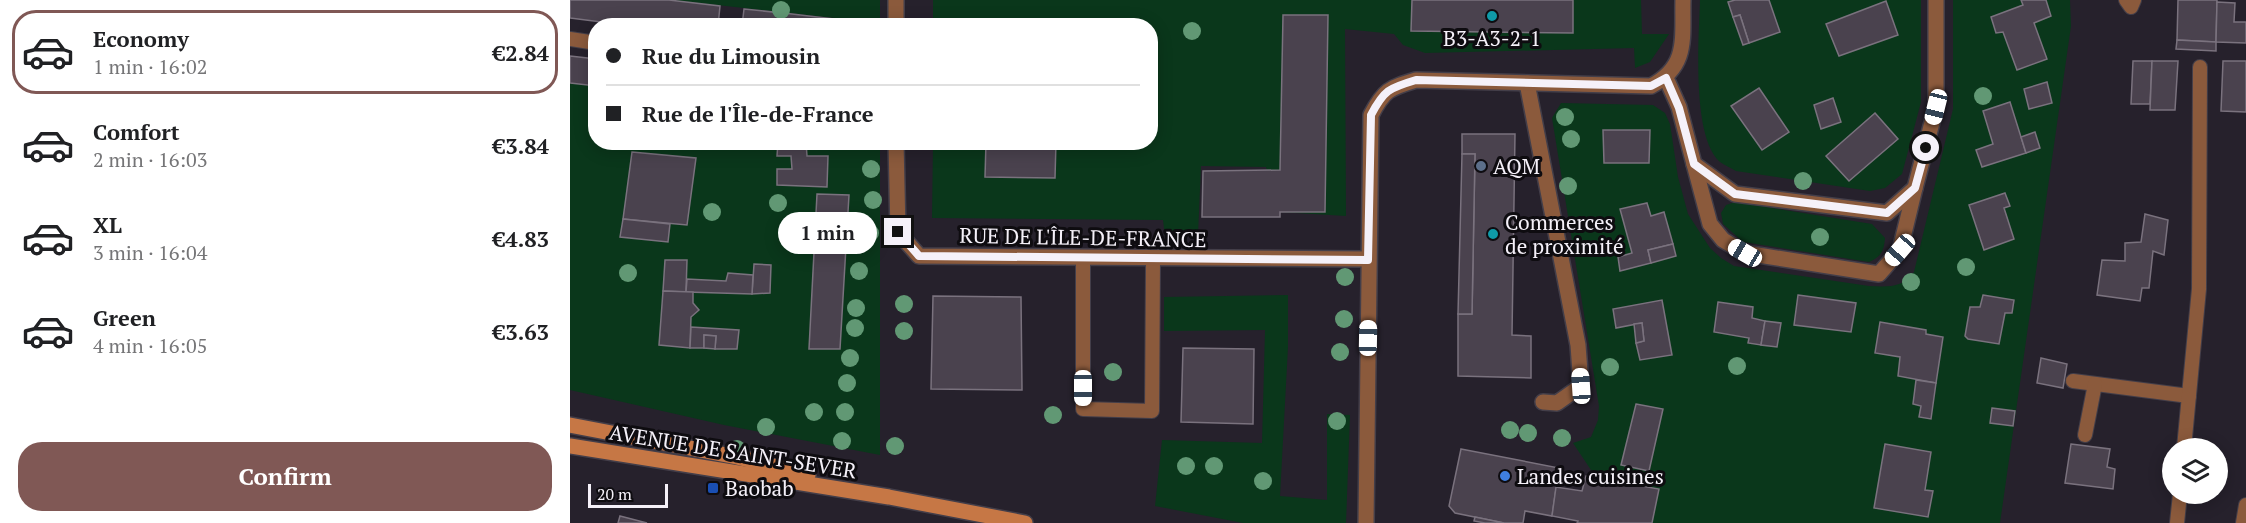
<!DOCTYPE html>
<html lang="en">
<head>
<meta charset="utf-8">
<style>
  :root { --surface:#fff; --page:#f2f2f2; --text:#202124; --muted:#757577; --line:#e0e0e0; --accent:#805855 }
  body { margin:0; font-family:"PT Serif",serif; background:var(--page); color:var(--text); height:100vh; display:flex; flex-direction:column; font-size:22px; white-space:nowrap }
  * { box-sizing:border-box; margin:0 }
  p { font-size:20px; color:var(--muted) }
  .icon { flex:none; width:33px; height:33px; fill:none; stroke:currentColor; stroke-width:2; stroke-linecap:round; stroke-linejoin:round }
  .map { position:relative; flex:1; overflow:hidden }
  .side { display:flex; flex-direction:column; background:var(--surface); width:570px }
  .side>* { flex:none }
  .top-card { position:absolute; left:18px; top:18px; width:570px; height:132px; border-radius:24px; box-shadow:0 3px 15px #0003; display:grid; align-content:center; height:132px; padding:0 18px; background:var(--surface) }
  .buttons { position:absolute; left:1592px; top:438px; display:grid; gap:12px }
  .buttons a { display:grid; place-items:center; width:66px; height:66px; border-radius:50%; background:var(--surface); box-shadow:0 3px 15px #0003; font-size:30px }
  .scale { position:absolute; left:18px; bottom:15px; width:80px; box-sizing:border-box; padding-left:6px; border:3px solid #f5f1f9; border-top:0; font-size:16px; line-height:21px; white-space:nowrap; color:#f5f1f9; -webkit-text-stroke:4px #0e0c10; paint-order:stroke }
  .end { position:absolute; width:27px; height:27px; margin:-14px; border:8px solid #f5f1f9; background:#111; box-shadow:0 0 0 3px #111 }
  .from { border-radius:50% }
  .bubble { position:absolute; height:42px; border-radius:21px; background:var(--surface); box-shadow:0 3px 15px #0003; font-size:20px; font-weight:800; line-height:42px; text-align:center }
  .car { position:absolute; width:18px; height:36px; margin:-18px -9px; border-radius:8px; box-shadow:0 0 4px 2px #0007; background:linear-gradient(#fff 24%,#345 0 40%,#fff 0 76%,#345 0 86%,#fff 0) }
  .top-card b { display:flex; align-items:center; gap:21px; height:57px; font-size:22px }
  .top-card b+b { border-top:2px solid var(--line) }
  .top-card i { width:15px; height:15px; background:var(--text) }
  ul { padding:10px 0 0; list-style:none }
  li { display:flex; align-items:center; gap:18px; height:84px; margin:0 12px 9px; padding:0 6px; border:3px solid transparent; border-radius:24px }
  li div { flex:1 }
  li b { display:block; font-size:22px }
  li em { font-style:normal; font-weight:800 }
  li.selected { border-color:var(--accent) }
  li>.icon { width:54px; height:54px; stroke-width:1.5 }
  .action { display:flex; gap:12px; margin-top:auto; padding:12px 18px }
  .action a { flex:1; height:69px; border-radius:24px; background:var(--accent); color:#fff; font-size:24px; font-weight:800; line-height:69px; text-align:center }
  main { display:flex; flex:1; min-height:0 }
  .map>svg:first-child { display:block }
</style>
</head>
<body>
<main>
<section class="side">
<ul>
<li class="selected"><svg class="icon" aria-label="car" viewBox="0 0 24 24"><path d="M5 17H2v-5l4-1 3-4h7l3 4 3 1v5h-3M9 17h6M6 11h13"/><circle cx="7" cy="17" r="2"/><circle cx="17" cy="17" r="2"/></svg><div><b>Economy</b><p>1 min · 16:02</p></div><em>€2.84</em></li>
<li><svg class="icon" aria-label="car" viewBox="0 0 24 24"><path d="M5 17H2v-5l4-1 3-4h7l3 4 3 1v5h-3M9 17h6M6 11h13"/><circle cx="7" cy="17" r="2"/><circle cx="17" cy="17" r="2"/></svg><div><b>Comfort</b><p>2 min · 16:03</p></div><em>€3.84</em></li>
<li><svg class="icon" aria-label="car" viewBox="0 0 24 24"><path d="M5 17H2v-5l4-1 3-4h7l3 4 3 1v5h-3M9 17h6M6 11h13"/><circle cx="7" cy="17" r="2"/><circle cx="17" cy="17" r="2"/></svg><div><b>XL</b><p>3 min · 16:04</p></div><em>€4.83</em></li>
<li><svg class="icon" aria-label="car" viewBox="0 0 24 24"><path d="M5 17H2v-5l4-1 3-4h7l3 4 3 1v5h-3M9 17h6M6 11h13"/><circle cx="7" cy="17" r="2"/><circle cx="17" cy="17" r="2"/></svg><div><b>Green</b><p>4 min · 16:05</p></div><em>€3.63</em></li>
</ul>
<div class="action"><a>Confirm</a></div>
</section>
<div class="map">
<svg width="1676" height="523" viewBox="0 0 1676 523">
  <rect width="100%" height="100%" fill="#26212c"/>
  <!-- green -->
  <g fill="#0a371b">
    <polygon points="102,0 310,0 310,23"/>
    <polygon points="363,0 842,0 841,31 926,32 1003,0 1071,0 1072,34 1099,34 1080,62 1065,68 1064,48 855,53 833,45 824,34 775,29 776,216 710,212 696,167 631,166 628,235 595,237 593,220 362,218 363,143 580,142 580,26 363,25"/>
    <path d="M1130,0H1351V102L1332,174L1315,188L1300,191L1166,171C1161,168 1154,165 1150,162C1121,137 1129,36 1130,0Z"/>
    <path d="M1383,0H1500L1501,26L1430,523H1082L1027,479L1003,443L1021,437L1028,420L1029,406L982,118L991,103L1083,105L1095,113L1100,124L1108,177L1118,214L1140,248L1151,258L1164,266L1299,286C1318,287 1333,288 1344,272L1383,109Z"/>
    <polygon points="0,83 25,86 26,142 310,143 310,455 154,425 0,390"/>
    <path d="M1165,202L1302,224L1315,238C1314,251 1311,257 1299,262L1173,242L1153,224L1151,213L1156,205Z"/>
    <polygon points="718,295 718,347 710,496 757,500 757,414 780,415 776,523 673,523 585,506 592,440 692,443 695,330 594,331 594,297"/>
  </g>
  <!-- building -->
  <g fill="#4a424e" stroke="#7a727e" stroke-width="1.5">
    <polygon points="0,0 99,0 150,6 148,26 63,26 0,18"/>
    <polygon points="842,0 1003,0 1003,33 841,31"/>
    <polygon points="1165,0 1199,0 1210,32 1179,43 1170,15 1163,17 1158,2"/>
    <polygon points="1451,0 1476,0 1481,16 1464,23 1477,59 1447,70 1433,32 1426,33 1421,17 1453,5"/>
    <polygon points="1608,0 1647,0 1646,42 1607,40"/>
    <polygon points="1316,1 1328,35 1269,56 1256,24"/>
    <polygon points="1647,2 1665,3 1664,22 1676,22 1676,43 1646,42"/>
    <polygon points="174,9 222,14 297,23 297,26 172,26"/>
    <polygon points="713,15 758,15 755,212 710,212 710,217 632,217 633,171 710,170"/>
    <polygon points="1170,15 1179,43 1173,45 1163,17"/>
    <polygon points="1607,40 1646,42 1646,51 1606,49"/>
    <polygon points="0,56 26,59 26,86 0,83"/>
    <polygon points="1563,61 1582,61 1580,104 1561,104"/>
    <polygon points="1582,61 1608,61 1605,110 1580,110"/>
    <polygon points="1653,61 1676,61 1676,112 1651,111"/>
    <polygon points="1477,82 1482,103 1459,109 1454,89"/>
    <polygon points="1189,88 1219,132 1192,150 1161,106"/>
    <polygon points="1263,98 1271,122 1251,129 1244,105"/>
    <polygon points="1440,102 1456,153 1412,167 1406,150 1423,144 1413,111"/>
    <polygon points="1305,113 1328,139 1279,181 1256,156"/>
    <polygon points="1033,130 1080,130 1079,163 1034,163"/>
    <polygon points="1465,132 1470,148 1456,153 1451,137"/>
    <polygon points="892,134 945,134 942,335 961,336 961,378 888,376 888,314 902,314 905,154 892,154"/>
    <polygon points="208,142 236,142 237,156 258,156 257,187 207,185 207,169 222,169 221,156 207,156"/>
    <polygon points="416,142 486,142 485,178 415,177"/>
    <polygon points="62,152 126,158 117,225 53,219"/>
    <polygon points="892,154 905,154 902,314 888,314"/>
    <polygon points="1435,193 1440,206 1434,208 1444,239 1414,250 1399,205"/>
    <polygon points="247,194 279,195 270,349 239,349"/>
    <polygon points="1077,203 1081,216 1094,212 1103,244 1078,250 1081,263 1050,271 1048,257 1062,253 1050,209"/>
    <polygon points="1575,214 1598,220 1594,255 1583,251 1579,288 1572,288 1570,301 1527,295 1532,260 1555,261 1555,243 1571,242"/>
    <polygon points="53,219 100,224 98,242 50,237"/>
    <polygon points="1103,244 1106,256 1081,263 1078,250"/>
    <polygon points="95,260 117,260 116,292 93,291"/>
    <polygon points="184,264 201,265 200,293 182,294"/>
    <polygon points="158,273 183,275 182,294 116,292 117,279 156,281"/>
    <polygon points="93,291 123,292 123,303 129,310 121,317 120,348 89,345"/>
    <polygon points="1228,295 1286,303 1281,332 1224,325"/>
    <polygon points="1413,295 1444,300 1442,313 1435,313 1429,344 1398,339 1395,336 1400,307 1410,307"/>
    <polygon points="363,296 451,297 452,390 361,389"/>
    <polygon points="1092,300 1102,355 1070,360 1066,343 1074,341 1072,323 1046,328 1043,309"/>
    <polygon points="1148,302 1183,307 1182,318 1195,321 1191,345 1178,343 1179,338 1144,332"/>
    <polygon points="1195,321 1211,323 1207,347 1191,345"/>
    <polygon points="1310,322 1356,330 1356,334 1373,337 1366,383 1328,376 1330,357 1305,353"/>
    <polygon points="1072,323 1074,341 1066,343 1064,324"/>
    <polygon points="121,327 169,330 167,349 145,349 146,336 134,335 134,348 120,348"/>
    <polygon points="134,335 146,336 145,349 134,348"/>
    <polygon points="613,348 684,349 683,424 611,422"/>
    <polygon points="1471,358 1497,364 1493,388 1467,383"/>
    <polygon points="1346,380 1366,383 1361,419 1349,417 1351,406 1343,404"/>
    <polygon points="1066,404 1093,409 1079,471 1051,465"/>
    <polygon points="1422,408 1445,411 1443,426 1420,423"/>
    <polygon points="1315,444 1361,452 1355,490 1363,491 1358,517 1304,508"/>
    <polygon points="1501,444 1540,449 1537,467 1545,469 1543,489 1495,483"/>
    <polygon points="891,449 989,468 982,516 955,511 953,523 934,523 885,513 879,506"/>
    <polygon points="1016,476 1089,489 1082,523 1007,523 1008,521 982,516 986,487 1012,491"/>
    <polygon points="50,516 77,523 48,523"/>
    <polygon points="905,517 934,523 915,523 904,521"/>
  </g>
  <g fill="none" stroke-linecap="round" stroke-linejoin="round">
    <defs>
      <g id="lane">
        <polyline points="1556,0 1561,7 1564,0"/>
        <polyline points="0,39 26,43"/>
        <polyline points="513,259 513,409 582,411 583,260"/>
        <polyline points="1503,381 1619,396"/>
        <polyline points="1515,435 1525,384"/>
        <polyline points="1614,448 1629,289 1630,67"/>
        <polyline points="1607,523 1610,494"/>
        <polyline points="1673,523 1676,505"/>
      </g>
      <g id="street">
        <polyline points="326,0 326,26"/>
        <polyline points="1096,78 1109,107 1124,164 1165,194 1317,213 1345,188 1366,107 1366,0"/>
        <polyline points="957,83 1008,345 1011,386 987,403 973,402"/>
        <polyline points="326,142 328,232 349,256 798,259"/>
        <polyline points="1124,164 1140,224 1153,240 1175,253 1309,274 1330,250 1345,188"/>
        <path d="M796,523L801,115C814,90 819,88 846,80L1081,86C1119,66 1112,38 1113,0"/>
      </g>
      <g id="secondary">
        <polyline points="0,425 167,457 238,475"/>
        <polyline points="0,446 319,497 455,523"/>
      </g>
    </defs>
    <!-- lane casing -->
    <use href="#lane" stroke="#433e49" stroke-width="16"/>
    <!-- street casing -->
    <use href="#street" stroke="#433e49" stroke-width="18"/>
    <!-- secondary casing -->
    <use href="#secondary" stroke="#433e49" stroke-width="18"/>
    <!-- lane -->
    <use href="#lane" stroke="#8b5a3c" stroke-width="14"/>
    <!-- street -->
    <use href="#street" stroke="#8b5a3c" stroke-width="15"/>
    <!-- secondary -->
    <use href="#secondary" stroke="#c67745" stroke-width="15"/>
  </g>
  <!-- trees -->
  <g fill="#619874">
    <circle cx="211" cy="10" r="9"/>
    <circle cx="622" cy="31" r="9"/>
    <circle cx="1413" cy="96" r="9"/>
    <circle cx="995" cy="117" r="9"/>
    <circle cx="1001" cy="139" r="9"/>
    <circle cx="301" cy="169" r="9"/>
    <circle cx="1233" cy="181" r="9"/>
    <circle cx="998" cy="186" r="9"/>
    <circle cx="303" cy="200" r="9"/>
    <circle cx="208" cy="203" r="9"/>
    <circle cx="142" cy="212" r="9"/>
    <circle cx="300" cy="233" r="9"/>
    <circle cx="1250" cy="237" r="9"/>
    <circle cx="1396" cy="267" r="9"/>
    <circle cx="289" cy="271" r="9"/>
    <circle cx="58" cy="273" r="9"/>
    <circle cx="775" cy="277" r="9"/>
    <circle cx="1341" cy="282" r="9"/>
    <circle cx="334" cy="304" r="9"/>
    <circle cx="286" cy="308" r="9"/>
    <circle cx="774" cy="319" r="9"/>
    <circle cx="285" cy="328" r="9"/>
    <circle cx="334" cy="331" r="9"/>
    <circle cx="770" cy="352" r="9"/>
    <circle cx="280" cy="358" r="9"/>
    <circle cx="1167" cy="366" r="9"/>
    <circle cx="1040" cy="367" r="9"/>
    <circle cx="543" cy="372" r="9"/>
    <circle cx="277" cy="383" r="9"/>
    <circle cx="244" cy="412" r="9"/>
    <circle cx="275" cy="412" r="9"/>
    <circle cx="483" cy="415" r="9"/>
    <circle cx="767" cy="421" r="9"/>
    <circle cx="196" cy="427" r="9"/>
    <circle cx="940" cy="430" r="9"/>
    <circle cx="958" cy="433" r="9"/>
    <circle cx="992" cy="438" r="9"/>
    <circle cx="272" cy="441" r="9"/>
    <circle cx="325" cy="446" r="9"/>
    <circle cx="167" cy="449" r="9"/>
    <circle cx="616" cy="466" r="9"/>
    <circle cx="644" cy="466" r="9"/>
    <circle cx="693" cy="481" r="9"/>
  </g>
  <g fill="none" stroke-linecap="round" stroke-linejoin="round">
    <!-- route -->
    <path stroke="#f5f1f9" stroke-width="8" d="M328,232L349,256L798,260L801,115C814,90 819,88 846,80L1081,86L1096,78L1109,108L1124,164L1165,194L1317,213L1345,188L1356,148"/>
  </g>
  <!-- markers -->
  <g fill="#0f9aa8" stroke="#0e0c10" stroke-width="2">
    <circle cx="922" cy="16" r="6"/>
    <circle cx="923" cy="234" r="6"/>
  </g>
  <circle fill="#5c6f8a" stroke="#0e0c10" stroke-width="2" cx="911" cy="166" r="6"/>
  <circle fill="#3f7fe0" stroke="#0e0c10" stroke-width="2" cx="935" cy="476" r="6"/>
  <rect fill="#1a4fb4" stroke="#0e0c10" stroke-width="2" x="137" y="482" width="12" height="12" rx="3"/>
  <g text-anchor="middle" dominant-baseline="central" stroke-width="6" stroke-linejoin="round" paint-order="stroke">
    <!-- poi labels -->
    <g font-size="21" fill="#f5f1f9" stroke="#0e0c10" text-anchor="start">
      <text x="922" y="38" text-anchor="middle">B3-A3-2-1</text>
      <text x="923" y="166">AQM</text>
      <text x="935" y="222">Commerces<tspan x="935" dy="24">de proximité</tspan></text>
      <text x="947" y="476">Landes cuisines</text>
      <text x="155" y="488">Baobab</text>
    </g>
    <!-- street labels -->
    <g font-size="21" fill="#f5f1f9" stroke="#0e0c10">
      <text transform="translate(513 237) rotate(1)">RUE DE L'ÎLE-DE-FRANCE</text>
      <text transform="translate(163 451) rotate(9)">AVENUE DE SAINT-SEVER</text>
    </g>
  </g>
</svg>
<div class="buttons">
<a><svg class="icon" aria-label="layers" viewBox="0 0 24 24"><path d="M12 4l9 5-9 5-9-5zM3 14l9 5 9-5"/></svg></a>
</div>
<div class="scale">20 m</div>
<i class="end from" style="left:1356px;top:148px"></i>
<i class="end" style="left:328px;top:232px"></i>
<div class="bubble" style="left:208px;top:212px;width:99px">1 min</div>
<i class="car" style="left:1366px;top:107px;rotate:194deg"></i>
<i class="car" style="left:1330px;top:250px;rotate:221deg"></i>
<i class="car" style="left:1175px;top:253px;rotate:300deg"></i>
<i class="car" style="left:798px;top:338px;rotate:1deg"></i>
<i class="car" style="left:1011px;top:386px;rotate:356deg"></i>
<i class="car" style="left:513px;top:388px;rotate:180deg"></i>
<div class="top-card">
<b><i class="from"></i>Rue du Limousin</b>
<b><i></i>Rue de l'Île-de-France</b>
</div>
</div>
</main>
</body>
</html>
